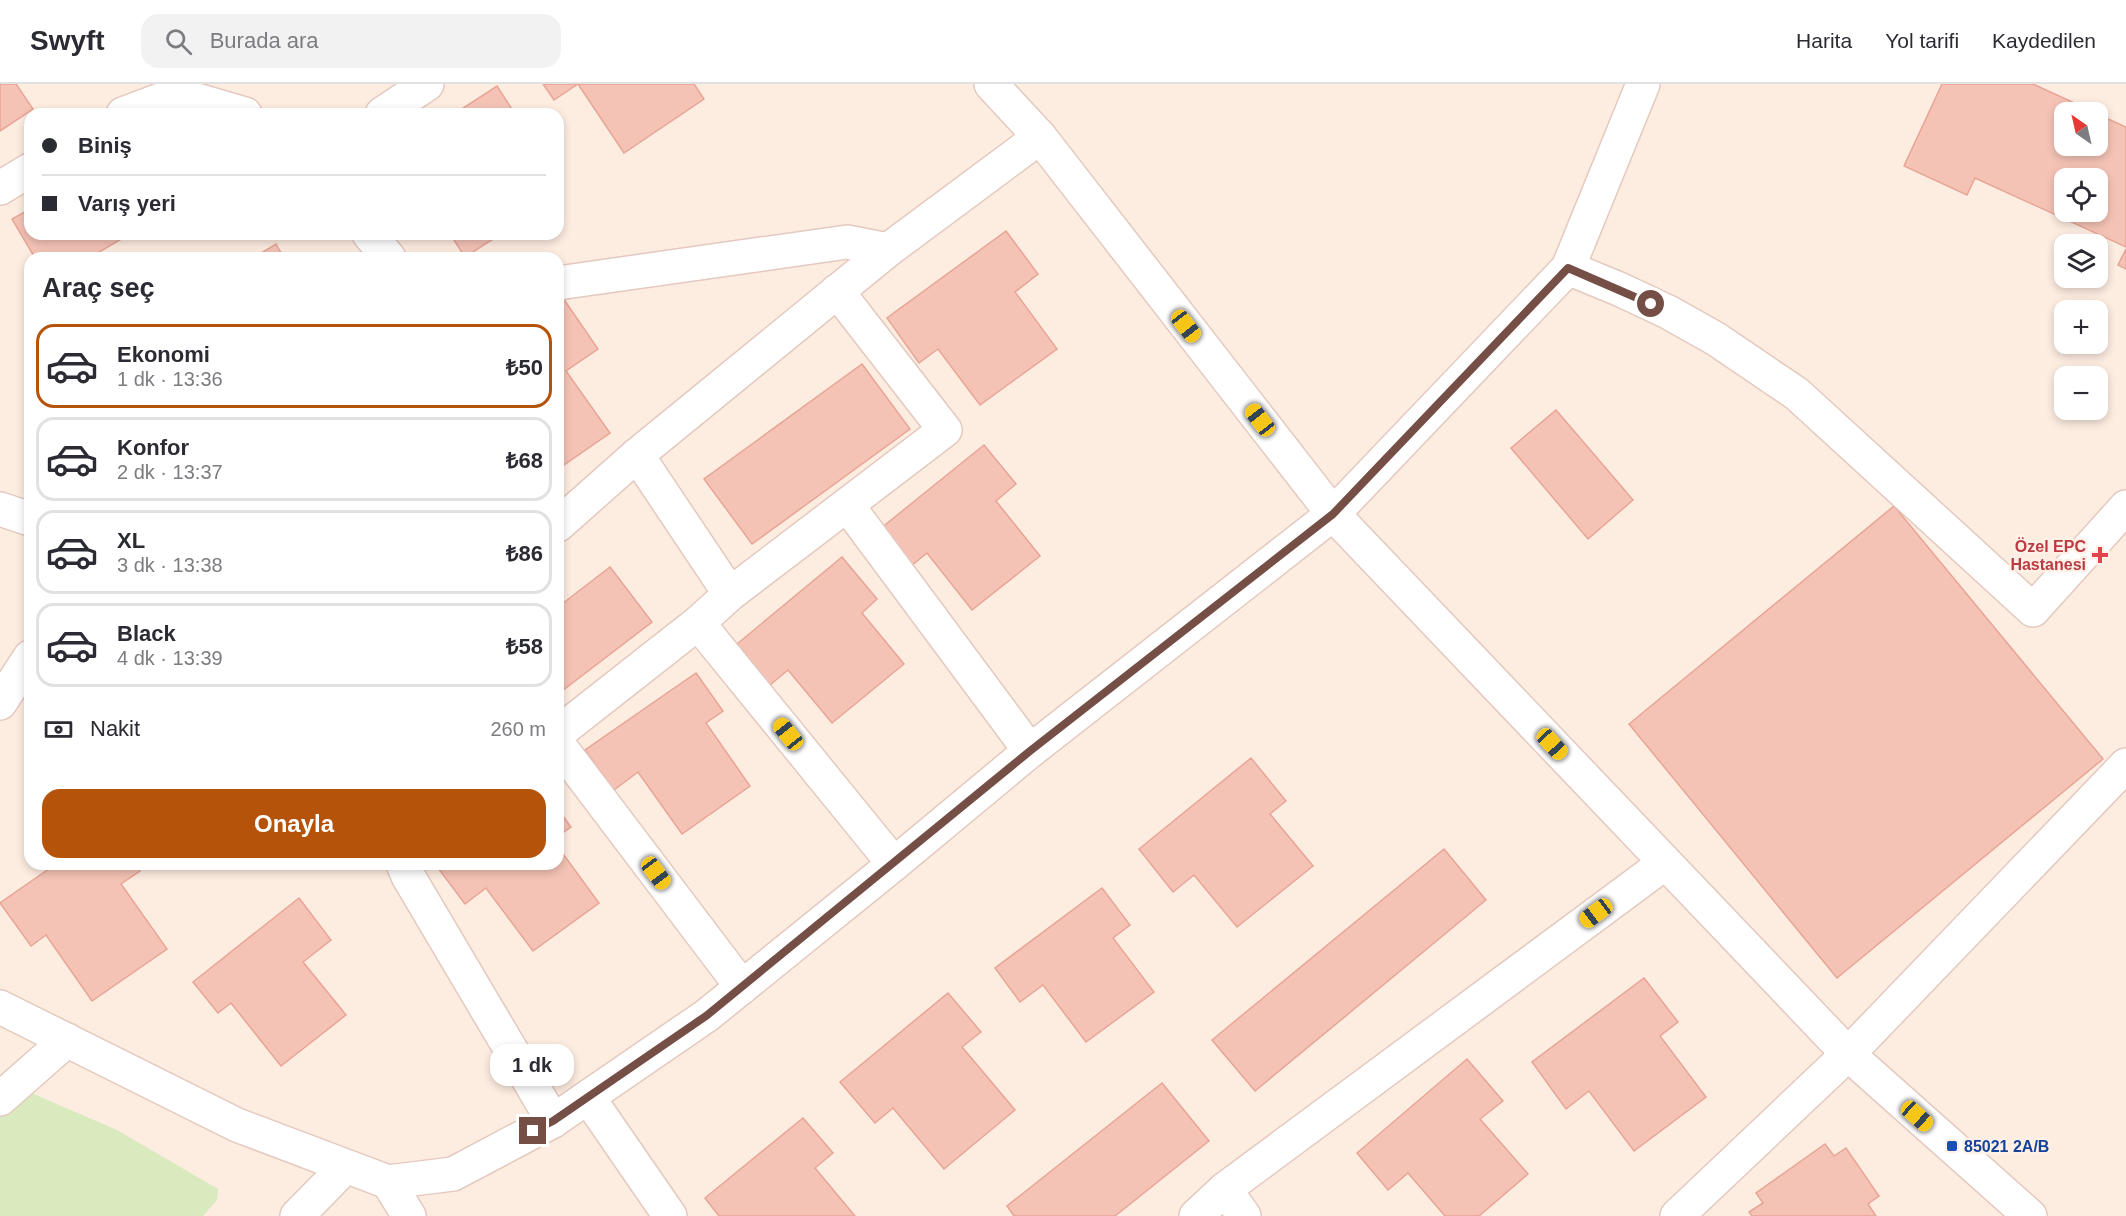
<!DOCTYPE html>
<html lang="tr">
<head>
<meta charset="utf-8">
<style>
  :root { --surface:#fff; --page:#f2f2f3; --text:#2b2b33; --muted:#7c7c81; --line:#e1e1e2; --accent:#b45309 }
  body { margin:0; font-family:Helvetica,sans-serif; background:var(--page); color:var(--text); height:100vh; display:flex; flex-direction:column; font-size:22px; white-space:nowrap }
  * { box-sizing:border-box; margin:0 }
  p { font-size:20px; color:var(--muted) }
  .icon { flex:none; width:33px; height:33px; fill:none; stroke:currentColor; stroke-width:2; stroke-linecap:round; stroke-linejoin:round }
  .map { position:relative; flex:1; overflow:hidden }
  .panel { position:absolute; left:24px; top:168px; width:540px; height:618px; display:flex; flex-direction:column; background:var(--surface); border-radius:18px; box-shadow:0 3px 9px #0003 }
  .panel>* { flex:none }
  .top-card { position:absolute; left:24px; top:24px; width:540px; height:132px; border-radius:18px; box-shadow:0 3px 9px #0003; display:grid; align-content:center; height:132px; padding:0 18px; background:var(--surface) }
  .needle { width:39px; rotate:326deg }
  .controls { position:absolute; left:2054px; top:18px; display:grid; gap:12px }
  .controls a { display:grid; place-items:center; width:54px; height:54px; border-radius:12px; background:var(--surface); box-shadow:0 3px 9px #0003; font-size:30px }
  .end { position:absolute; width:27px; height:27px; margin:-14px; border:8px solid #754e46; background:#fff; box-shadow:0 0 0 3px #fff }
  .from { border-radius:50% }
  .bubble { position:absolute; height:42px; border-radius:18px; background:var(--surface); box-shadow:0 3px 9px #0003; font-size:20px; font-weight:600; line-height:42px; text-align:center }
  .car { position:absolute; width:18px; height:36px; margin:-18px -9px; border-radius:8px; box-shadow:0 0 4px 2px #0007; background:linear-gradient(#f5c518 24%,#345 0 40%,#f5c518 0 76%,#345 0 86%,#f5c518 0) }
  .top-card b { display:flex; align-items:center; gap:21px; height:57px; font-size:22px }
  .top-card b+b { border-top:2px solid var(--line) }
  .top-card i { width:15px; height:15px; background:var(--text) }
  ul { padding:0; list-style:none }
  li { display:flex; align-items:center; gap:18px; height:84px; margin:0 12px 9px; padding:0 6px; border:3px solid var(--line); border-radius:18px }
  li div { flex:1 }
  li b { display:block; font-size:22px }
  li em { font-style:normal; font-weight:600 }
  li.selected { border-color:var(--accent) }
  li>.icon { width:54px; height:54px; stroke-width:1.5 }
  h2 { padding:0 18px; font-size:27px; line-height:72px }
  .pay { display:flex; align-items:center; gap:15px; height:66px; padding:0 18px; font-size:22px }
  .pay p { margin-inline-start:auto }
  .primary-button { display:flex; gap:12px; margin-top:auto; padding:12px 18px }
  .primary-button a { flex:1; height:69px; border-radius:18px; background:var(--accent); color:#fff; font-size:24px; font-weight:600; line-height:69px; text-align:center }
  header { display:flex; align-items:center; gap:36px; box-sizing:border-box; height:84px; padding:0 30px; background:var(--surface); border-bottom:2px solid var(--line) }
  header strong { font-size:28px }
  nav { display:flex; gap:33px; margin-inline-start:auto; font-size:21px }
  .search { width:420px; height:54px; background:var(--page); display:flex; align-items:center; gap:15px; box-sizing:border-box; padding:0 21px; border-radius:18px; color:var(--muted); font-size:22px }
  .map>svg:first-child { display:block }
</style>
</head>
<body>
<header>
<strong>Swyft</strong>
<div class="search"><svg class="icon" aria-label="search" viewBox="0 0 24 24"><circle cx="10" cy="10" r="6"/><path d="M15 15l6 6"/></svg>Burada ara</div>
<nav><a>Harita</a><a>Yol tarifi</a><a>Kaydedilen</a></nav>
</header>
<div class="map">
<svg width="2126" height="1132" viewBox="0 0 2126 1132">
  <rect width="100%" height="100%" fill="#fdece0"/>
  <!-- green -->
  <polygon fill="#d9ebbe" points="20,1004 117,1046 218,1105 217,1116 203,1132 0,1132 0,1016"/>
  <!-- building -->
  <g fill="#f4c3b6" stroke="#e8a596" stroke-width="1.5" fill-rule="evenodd">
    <polygon points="0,0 16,0 33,25 0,47"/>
    <polygon points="543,0 694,0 704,15 624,69 578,0 554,16"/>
    <path d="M1942,0H2033L2094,28H2064V62H2097V30L2126,43V163L1975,94L1967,111L1904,82ZM2064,94H2097V128H2064Z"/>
    <polygon points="497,2 515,30 454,30"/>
    <polygon points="30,125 30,150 130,150 89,174 35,174 12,135"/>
    <polygon points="1006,147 1038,190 1015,208 1057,265 980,321 938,265 919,279 887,234"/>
    <polygon points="450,150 501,150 465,173"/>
    <polygon points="276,160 284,174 253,174"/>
    <polygon points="2126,165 2126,185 2118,181"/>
    <polygon points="565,217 598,265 566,287 610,349 558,385 558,222"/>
    <polygon points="862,280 910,345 752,460 704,395"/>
    <polygon points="1556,326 1633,416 1588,455 1511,364"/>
    <polygon points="984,361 1016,400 996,417 1040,472 972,526 927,469 905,487 875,449"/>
    <polygon points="1894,422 2103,675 1837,894 1629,640"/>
    <polygon points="842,473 877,515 862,529 904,580 832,639 788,586 770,601 737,560"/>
    <polygon points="610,483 652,538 558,610 558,523"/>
    <polygon points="696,589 723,627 706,639 750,702 682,750 638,688 614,706 585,666"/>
    <polygon points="1251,674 1286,717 1270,730 1313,782 1237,843 1194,791 1173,808 1139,765"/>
    <polygon points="558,725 571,743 558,752"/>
    <polygon points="558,763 599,819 533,867 486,804 465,820 435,780 558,780"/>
    <polygon points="1444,765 1486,816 1255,1007 1212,956"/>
    <polygon points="56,780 135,780 140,787 121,800 167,865 92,917 46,851 31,862 0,819"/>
    <polygon points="1102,804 1130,841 1113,854 1154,908 1086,958 1043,901 1020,918 995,884"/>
    <polygon points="299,814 331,856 303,878 346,931 281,982 231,919 218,929 193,898"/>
    <polygon points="1644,894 1678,938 1660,952 1706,1013 1634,1067 1589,1007 1566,1025 1532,978"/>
    <polygon points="948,909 981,948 962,963 1015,1026 944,1085 893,1024 875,1039 840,998"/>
    <polygon points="1467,975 1503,1017 1480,1035 1528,1090 1479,1132 1445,1132 1408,1089 1388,1106 1357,1069"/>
    <polygon points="1162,999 1209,1057 1115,1132 1014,1132 1007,1122"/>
    <polygon points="803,1034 833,1069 815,1084 855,1132 719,1132 705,1114"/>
    <polygon points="1825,1060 1834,1072 1846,1064 1879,1112 1868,1120 1876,1132 1752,1132 1749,1128 1763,1119 1756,1109"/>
  </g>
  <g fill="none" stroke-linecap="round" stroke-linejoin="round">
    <defs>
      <g id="minor">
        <polyline points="991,0 1040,53 1333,430 1848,970 2030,1132"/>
        <polyline points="123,30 176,10 245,30"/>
        <polyline points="382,30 427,0"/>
        <polyline points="0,104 30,86"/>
        <polyline points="369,150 389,174"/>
        <polyline points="1568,184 1619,205 1668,228 1716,255 1797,310 2033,526 2126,423"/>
        <polyline points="558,199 847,158 888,166"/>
        <polyline points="637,371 730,510"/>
        <polyline points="848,422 1030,667"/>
        <polyline points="0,425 30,435"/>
        <polyline points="558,441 637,371 888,166 1040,53"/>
        <polyline points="698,539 894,780"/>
        <polyline points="0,619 30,573"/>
        <polyline points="558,649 698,539 730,510 945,346 837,207"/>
        <polyline points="558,660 742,903"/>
        <polyline points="403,780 408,792 553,1037"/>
        <polyline points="0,923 237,1041 388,1098 453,1090 553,1037 706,932 894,780 1030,667 1333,430 1568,184 1643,0"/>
        <polyline points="588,1013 670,1132"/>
        <polyline points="0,1015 67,956"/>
        <polyline points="388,1098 409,1132"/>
        <polyline points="1225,1105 1244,1132"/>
        <polyline points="297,1132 345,1083"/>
        <polyline points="1196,1132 1225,1105 1665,779"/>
        <polyline points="1677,1132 1848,970 2126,681"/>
      </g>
    </defs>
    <!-- minor casing -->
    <use href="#minor" stroke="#e4c9bf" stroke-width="36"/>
    <!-- minor -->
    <use href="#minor" stroke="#fff" stroke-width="33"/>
  </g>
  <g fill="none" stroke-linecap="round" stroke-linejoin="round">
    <!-- route -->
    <polyline stroke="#754e46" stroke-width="8" points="533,1047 553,1037 706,932 1030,667 1333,430 1568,184 1651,220"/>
  </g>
  <!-- markers -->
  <path fill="#e0444e" stroke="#fff1e7" stroke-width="2" d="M2097 462h6v6h6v6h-6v6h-6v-6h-6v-6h6z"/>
  <rect fill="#1a4fb4" stroke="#fff1e7" stroke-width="2" x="1946" y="1056" width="12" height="12" rx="3"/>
  <g text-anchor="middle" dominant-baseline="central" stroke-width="5" stroke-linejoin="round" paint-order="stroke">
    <!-- health labels -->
    <g font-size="16" font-weight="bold" fill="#be3a42" stroke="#fff1e7" text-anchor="end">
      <text x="2086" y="462">Özel EPC<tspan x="2086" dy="18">Hastanesi</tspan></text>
    </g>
    <!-- transit labels -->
    <g font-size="16" font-weight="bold" fill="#164399" stroke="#fff1e7" text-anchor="start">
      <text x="1964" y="1062">85021 2A/B</text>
    </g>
  </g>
</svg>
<div class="controls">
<a><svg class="needle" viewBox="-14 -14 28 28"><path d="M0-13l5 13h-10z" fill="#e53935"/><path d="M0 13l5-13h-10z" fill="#7c7c81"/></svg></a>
<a><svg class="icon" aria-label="locate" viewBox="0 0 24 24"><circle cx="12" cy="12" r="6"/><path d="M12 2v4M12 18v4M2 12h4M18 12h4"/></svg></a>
<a><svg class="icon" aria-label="layers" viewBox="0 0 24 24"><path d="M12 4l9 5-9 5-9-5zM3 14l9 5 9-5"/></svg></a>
<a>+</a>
<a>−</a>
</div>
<i class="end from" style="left:1651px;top:220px"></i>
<i class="end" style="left:533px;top:1047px"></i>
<div class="bubble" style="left:490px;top:960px;width:84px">1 dk</div>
<i class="car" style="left:1186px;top:242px;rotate:142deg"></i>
<i class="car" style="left:1260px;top:336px;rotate:322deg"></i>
<i class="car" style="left:788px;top:650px;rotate:321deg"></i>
<i class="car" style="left:1552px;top:660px;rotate:137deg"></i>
<i class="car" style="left:656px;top:789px;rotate:143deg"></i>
<i class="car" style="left:1596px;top:829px;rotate:233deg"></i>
<i class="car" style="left:1917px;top:1032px;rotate:132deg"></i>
<div class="top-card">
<b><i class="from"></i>Biniş</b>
<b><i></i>Varış yeri</b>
</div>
<section class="panel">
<h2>Araç seç</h2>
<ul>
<li class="selected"><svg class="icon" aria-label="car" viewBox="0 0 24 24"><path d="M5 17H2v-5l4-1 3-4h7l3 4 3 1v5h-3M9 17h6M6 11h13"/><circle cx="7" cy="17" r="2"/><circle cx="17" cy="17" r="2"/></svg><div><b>Ekonomi</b><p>1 dk · 13:36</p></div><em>₺50</em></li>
<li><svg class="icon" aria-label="car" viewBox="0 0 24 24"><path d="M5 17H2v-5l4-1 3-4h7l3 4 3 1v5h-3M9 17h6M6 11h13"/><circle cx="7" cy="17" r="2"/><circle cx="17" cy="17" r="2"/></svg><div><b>Konfor</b><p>2 dk · 13:37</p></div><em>₺68</em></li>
<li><svg class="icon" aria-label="car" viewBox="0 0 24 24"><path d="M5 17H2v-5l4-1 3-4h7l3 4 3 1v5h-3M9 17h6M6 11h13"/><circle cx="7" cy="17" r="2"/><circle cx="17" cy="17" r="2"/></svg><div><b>XL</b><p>3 dk · 13:38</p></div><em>₺86</em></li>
<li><svg class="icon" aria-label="car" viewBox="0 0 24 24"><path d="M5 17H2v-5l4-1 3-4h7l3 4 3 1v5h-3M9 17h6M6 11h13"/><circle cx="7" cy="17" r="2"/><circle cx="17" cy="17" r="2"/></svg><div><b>Black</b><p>4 dk · 13:39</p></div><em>₺58</em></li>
</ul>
<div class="pay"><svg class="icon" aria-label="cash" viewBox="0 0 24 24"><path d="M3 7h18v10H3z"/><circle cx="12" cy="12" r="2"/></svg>Nakit<p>260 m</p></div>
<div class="primary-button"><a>Onayla</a></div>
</section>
</div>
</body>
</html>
